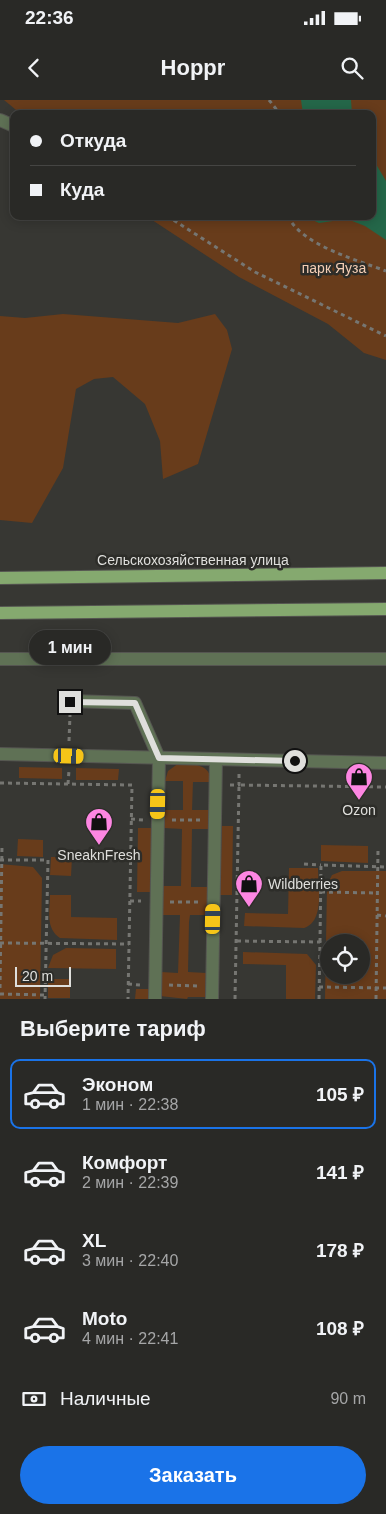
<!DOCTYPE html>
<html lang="ru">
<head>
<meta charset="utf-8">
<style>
  :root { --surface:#292926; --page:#353532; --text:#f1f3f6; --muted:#a5a6a7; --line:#454543; --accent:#1a73e8 }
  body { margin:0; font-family:Arial,sans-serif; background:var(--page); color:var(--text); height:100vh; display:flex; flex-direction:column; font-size:19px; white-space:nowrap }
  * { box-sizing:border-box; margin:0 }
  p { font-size:16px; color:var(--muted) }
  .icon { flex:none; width:28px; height:28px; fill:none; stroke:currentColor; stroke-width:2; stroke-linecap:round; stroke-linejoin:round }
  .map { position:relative; height:899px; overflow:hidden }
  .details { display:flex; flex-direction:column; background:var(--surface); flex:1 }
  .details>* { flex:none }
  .hud { position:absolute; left:10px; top:10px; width:366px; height:110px; border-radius:10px; box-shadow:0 2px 12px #0003,0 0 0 1px var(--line); display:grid; align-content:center; height:110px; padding:0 20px; background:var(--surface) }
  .fabs { position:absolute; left:320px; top:834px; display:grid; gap:10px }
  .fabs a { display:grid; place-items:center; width:50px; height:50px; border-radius:50%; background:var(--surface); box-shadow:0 2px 12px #0003,0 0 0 1px var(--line); font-size:25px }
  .scale { position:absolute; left:15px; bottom:12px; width:56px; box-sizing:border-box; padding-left:5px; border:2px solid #dfdfdc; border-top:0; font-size:14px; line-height:18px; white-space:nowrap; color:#dfdfdc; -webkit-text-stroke:4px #2d2d29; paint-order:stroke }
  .end { position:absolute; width:22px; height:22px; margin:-11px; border:6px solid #dfdfdc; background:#111; box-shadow:0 0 0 2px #111 }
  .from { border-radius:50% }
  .bubble { position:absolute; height:35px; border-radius:18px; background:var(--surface); box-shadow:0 2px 12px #0003,0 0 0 1px var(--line); font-size:16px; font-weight:800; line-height:35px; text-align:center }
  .car { position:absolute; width:15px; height:30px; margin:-15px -8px; border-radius:6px; box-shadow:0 0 4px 1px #0007; background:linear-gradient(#f5c518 24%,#345 0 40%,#f5c518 0 76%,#345 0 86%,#f5c518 0) }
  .hud b { display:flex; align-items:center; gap:18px; height:48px; font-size:19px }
  .hud b+b { border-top:1px solid var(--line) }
  .hud i { width:12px; height:12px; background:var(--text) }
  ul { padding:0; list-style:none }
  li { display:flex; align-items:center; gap:15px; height:70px; margin:0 10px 8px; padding:0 10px; border:2px solid transparent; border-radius:10px }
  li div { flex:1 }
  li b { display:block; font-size:19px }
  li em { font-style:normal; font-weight:800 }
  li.on { border-color:var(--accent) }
  li>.icon { width:45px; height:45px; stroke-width:1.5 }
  h2 { padding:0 20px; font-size:22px; line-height:60px }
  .pay { display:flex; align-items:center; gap:12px; height:55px; padding:0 20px; font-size:19px }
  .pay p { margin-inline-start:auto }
  .primary-button { display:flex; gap:10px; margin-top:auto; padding:10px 20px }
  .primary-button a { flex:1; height:58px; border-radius:30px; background:var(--accent); color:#fff; font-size:20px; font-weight:800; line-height:58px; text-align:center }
  .status { display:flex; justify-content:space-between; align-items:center; height:35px; padding:0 25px; background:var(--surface); direction:ltr }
  .status svg { height:14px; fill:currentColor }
  header { display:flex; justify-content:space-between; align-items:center; height:65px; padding:0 20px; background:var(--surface); font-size:22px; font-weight:800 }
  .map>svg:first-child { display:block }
</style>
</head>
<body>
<div class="status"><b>22:36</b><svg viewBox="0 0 49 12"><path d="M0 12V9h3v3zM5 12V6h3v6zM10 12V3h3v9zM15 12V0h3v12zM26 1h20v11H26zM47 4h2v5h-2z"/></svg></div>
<header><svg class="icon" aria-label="back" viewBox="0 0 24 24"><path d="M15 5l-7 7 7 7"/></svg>Hoppr<svg class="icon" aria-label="search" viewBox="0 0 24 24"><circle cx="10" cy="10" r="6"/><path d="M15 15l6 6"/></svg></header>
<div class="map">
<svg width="386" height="899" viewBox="0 0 386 899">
  <rect width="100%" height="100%" fill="#373733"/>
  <!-- green -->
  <g fill="#683c1b" fill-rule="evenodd">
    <polygon points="4,0 386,0 386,260 364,253 328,224 239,177 146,116 372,116 372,14 21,14"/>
    <polygon points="63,214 178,223 215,214 227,230 232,249 198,364 163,379 160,341 145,304 113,277 94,279 76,289 63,368 32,423 0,420 0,216 25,218"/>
    <path d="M179,663C193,664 211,664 211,682H193L192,710H210L209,729H192L191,787H208L207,815H190L189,822L188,872L206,873L205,897H188L187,899L160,896L161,872L178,873L180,815H162L163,786H181L182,729L164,728L165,710H183V681H165L168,671Z"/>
    <polygon points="19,667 62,668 62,679 19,678"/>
    <polygon points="76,668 119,669 118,680 76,680"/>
    <polygon points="222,726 233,726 232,795 220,795"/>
    <polygon points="138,728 152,728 151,792 137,792"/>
    <polygon points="18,739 43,740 43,757 17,756"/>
    <polygon points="321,745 368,746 368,763 321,761"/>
    <polygon points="51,757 72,757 71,776 50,775"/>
    <polygon points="0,764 33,767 42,778 40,899 0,899"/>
    <path d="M289,768H318C318,786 325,821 304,828L244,826L245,813L288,814Z"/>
    <path d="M342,771H386V899H325L327,785L332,775ZM329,842H361V875H329Z"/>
    <path d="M50,795H71V817L117,818V840L60,838C45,828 50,810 50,795Z"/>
    <polygon points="66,848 116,849 116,869 48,868 53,855"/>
    <polygon points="243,852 307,854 316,865 315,899 286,899 286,865 243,864"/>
    <rect x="48" y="879" width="22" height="19"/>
    <polygon points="136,889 149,889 149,899 135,899"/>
  </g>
  <!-- water -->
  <g fill="#246749">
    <polygon points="301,0 351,0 352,14 303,14"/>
    <polygon points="373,59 386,81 386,140 365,126 347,119 319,123 304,116 372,116"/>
  </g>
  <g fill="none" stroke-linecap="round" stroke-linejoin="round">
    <defs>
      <g id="minor">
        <polyline points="0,20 14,26"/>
        <polyline points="0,559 386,559"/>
        <polyline points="70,601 135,603 159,658 155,899"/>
        <polyline points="0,654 216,659"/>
        <polyline points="212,899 216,659 386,663"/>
      </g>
      <g id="major">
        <polyline points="0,478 386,473"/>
        <polyline points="0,513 386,509"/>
      </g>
    </defs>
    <!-- minor casing -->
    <use href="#minor" stroke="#555551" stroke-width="14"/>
    <!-- major casing -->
    <use href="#major" stroke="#555551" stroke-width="14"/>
    <!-- path -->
    <g stroke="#767672" stroke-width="3" stroke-dasharray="4 4" stroke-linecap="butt">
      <polyline points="269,0 280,14"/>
      <polyline points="167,116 255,172 386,236"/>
      <path d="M288,116C301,145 357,160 386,171"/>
      <polyline points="69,641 70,615"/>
      <polyline points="0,683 132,685 128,899"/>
      <polyline points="68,684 69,670"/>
      <polyline points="230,685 239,685 239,673"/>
      <polyline points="131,719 143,720"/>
      <polyline points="172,720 200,720"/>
      <polyline points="0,760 48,760 45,899"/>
      <polyline points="304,764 321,765"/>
      <polyline points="321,792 377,793"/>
      <polyline points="130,801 141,801"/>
      <polyline points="170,802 199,802"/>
      <polyline points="377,815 386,816"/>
      <polyline points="237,841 320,842 319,899"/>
      <polyline points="320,842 321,765 386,767"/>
      <polyline points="0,843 129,844"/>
      <polyline points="128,884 140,885"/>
      <polyline points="169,885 198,886"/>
      <polyline points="319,887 386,888"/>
      <polyline points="0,888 2,744"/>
      <polyline points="0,894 45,895"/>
      <polyline points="235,899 239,685 386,687"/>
      <polyline points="376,899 378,749"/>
    </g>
    <!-- minor -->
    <use href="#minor" stroke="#5f7155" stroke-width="12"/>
    <!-- major -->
    <use href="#major" stroke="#85a96f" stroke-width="12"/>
  </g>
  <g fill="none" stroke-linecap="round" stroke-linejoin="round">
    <!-- route -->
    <polyline stroke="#dfdfdc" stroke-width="6" points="70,602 135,603 159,658 295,661"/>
  </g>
  <!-- icons -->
  <defs>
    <symbol id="shop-pin" viewBox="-11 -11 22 30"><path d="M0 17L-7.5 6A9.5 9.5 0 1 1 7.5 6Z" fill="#fd86e2" stroke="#2d2d29"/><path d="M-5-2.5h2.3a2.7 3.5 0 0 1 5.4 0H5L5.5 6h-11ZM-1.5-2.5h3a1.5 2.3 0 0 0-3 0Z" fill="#111"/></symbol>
  </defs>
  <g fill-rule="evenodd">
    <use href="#shop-pin" x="343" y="661" width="32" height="43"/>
    <use href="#shop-pin" x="83" y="706" width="32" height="43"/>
    <use href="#shop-pin" x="233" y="768" width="32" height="43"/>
  </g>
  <g text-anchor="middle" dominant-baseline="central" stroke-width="5" stroke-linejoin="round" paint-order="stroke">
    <!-- park labels -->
    <g font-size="14" fill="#f4ceb5" stroke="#2d2d29">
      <text x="334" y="168">парк Яуза</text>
    </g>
    <!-- street labels -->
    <g font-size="14" fill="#dfdfdc" stroke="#2d2d29">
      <text x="193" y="460">Сельскохозяйственная улица</text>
    </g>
    <!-- poi labels -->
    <g font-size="14" fill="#dfdfdc" stroke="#2d2d29">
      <text x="359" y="710">Ozon</text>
      <text x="99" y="755">SneaknFresh</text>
      <text x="268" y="784" text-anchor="start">Wildberries</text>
    </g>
  </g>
</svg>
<div class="fabs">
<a><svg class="icon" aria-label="locate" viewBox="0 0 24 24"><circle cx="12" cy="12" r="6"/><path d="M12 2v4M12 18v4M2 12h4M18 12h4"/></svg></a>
</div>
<div class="scale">20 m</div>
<i class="end from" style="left:295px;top:661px"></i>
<i class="end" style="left:70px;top:602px"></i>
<div class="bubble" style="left:29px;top:530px;width:82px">1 мин</div>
<i class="car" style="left:69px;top:656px;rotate:92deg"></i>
<i class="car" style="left:158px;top:704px;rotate:181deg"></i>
<i class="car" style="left:213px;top:819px;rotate:1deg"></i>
<div class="hud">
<b><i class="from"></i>Откуда</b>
<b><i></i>Куда</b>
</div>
</div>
<section class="details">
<h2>Выберите тариф</h2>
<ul>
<li class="on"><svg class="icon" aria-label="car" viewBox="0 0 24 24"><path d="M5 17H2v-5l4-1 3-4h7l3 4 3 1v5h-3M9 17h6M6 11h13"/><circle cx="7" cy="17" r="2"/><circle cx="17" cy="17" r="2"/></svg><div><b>Эконом</b><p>1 мин · 22:38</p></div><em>105 ₽</em></li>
<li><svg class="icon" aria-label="car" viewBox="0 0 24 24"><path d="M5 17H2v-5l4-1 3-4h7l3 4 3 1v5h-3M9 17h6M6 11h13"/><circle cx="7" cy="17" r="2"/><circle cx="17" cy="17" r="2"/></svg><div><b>Комфорт</b><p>2 мин · 22:39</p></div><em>141 ₽</em></li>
<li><svg class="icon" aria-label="car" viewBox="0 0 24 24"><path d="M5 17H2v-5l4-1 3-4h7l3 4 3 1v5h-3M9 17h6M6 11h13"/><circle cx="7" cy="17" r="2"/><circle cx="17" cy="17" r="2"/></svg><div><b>XL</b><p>3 мин · 22:40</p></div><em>178 ₽</em></li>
<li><svg class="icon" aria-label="car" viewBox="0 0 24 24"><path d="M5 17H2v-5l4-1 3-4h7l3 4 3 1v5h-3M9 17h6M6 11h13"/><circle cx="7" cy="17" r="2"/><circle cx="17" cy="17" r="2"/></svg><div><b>Moto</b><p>4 мин · 22:41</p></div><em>108 ₽</em></li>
</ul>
<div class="pay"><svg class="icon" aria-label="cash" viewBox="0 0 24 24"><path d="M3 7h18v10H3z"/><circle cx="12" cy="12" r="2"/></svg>Наличные<p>90 m</p></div>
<div class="primary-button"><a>Заказать</a></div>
</section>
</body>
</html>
